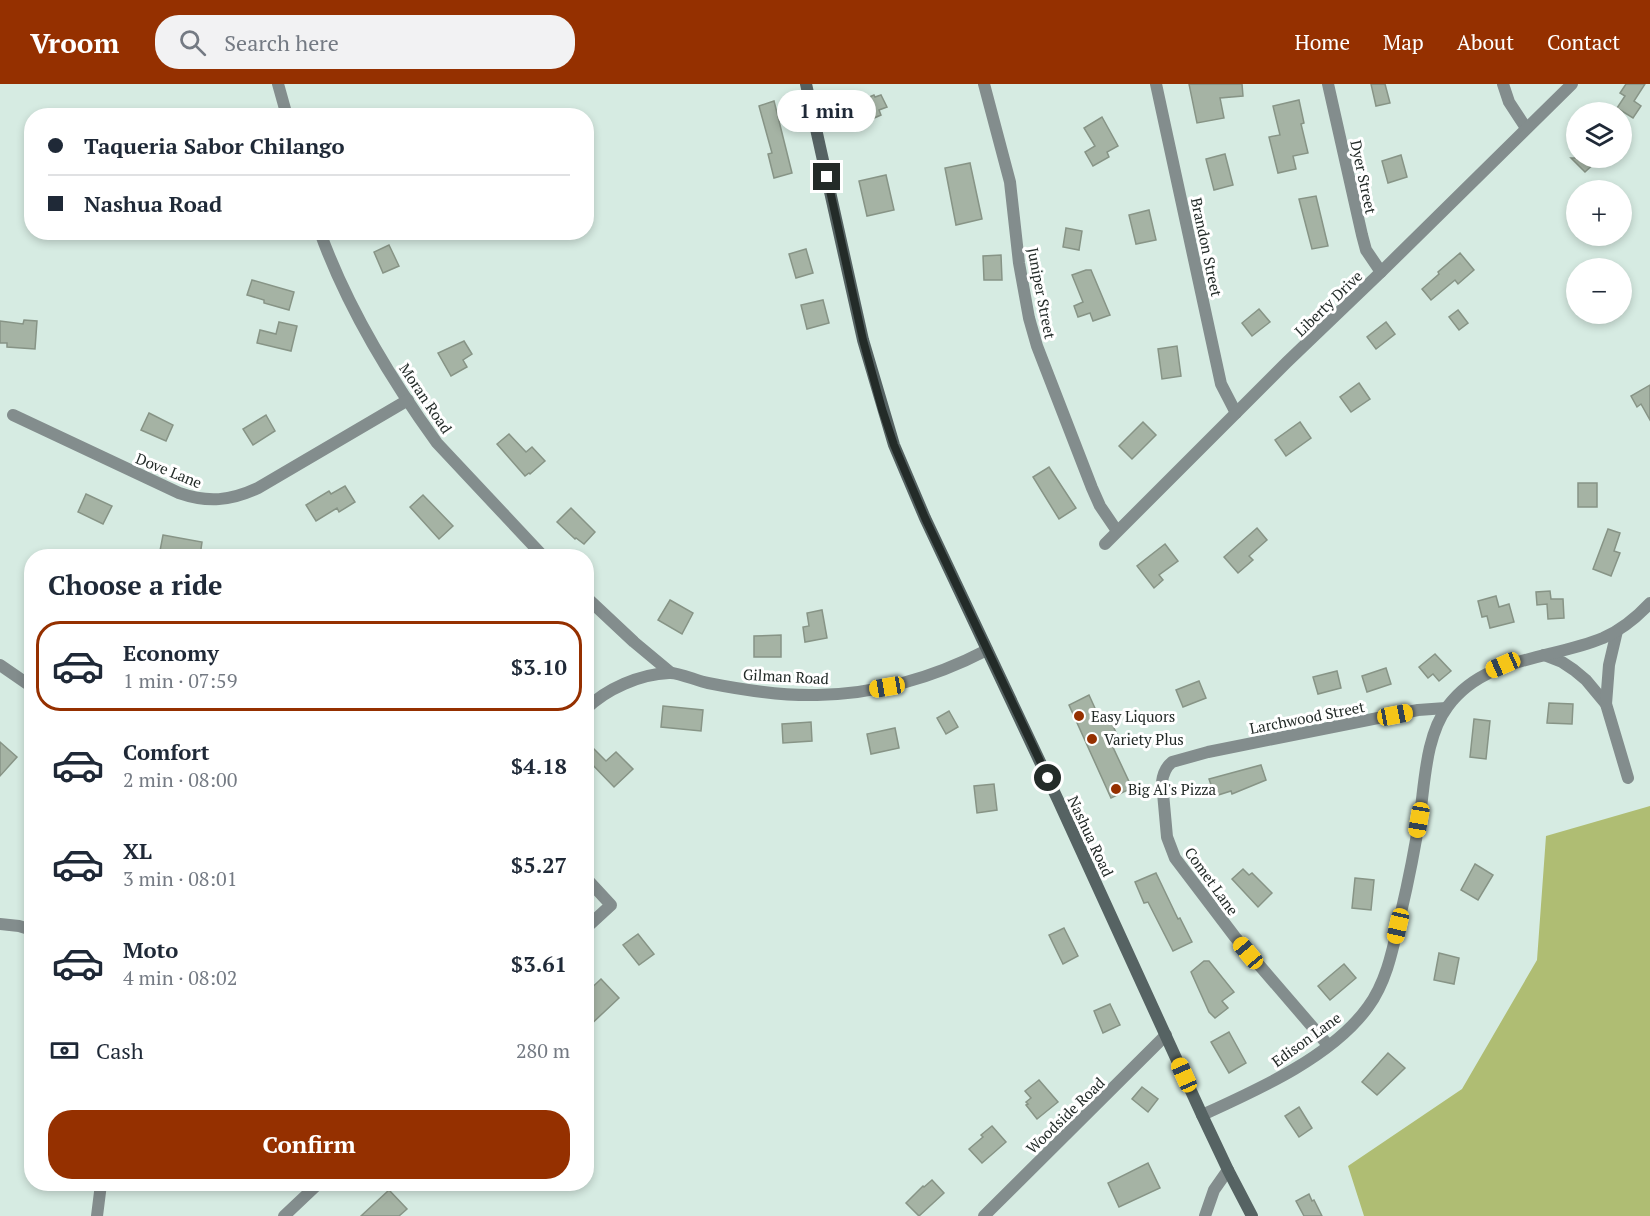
<!DOCTYPE html>
<html lang="en">
<head>
<meta charset="utf-8">
<style>
  :root { --surface:#fff; --page:#f2f2f3; --text:#1f2937; --muted:#747a83; --line:#e0e1e3; --accent:#953000 }
  body { margin:0; font-family:"PT Serif",serif; background:var(--page); color:var(--text); height:100vh; display:flex; flex-direction:column; font-size:22px; white-space:nowrap }
  * { box-sizing:border-box; margin:0 }
  p { font-size:20px; color:var(--muted) }
  .icon { flex:none; width:33px; height:33px; fill:none; stroke:currentColor; stroke-width:2; stroke-linecap:round; stroke-linejoin:round }
  .map { position:relative; flex:1; overflow:hidden }
  .drawer { position:absolute; left:24px; top:465px; width:570px; height:642px; display:flex; flex-direction:column; background:var(--surface); border-radius:24px; box-shadow:0 3px 9px #0003 }
  .drawer>* { flex:none }
  .banner { position:absolute; left:24px; top:24px; width:570px; height:132px; border-radius:24px; box-shadow:0 3px 9px #0003; display:grid; align-content:center; height:132px; padding:0 24px; background:var(--surface) }
  .tools { position:absolute; left:1566px; top:18px; display:grid; gap:12px }
  .tools a { display:grid; place-items:center; width:66px; height:66px; border-radius:50%; background:var(--surface); box-shadow:0 3px 9px #0003; font-size:30px }
  .end { position:absolute; width:27px; height:27px; margin:-14px; border:8px solid #232b28; background:#fff; box-shadow:0 0 0 3px #fff }
  .from { border-radius:50% }
  .bubble { position:absolute; height:42px; border-radius:21px; background:var(--surface); box-shadow:0 3px 9px #0003; font-size:20px; font-weight:700; line-height:42px; text-align:center }
  .car { position:absolute; width:18px; height:36px; margin:-18px -9px; border-radius:8px; box-shadow:0 0 4px 2px #0007; background:linear-gradient(#f5c518 24%,#345 0 40%,#f5c518 0 76%,#345 0 86%,#f5c518 0) }
  .banner b { display:flex; align-items:center; gap:21px; height:57px; font-size:22px }
  .banner b+b { border-top:2px solid var(--line) }
  .banner i { width:15px; height:15px; background:var(--text) }
  ul { padding:0; list-style:none }
  li { display:flex; align-items:center; gap:18px; height:90px; margin:0 12px 9px; padding:0 12px; border:3px solid transparent; border-radius:24px }
  li div { flex:1 }
  li b { display:block; font-size:22px }
  li em { font-style:normal; font-weight:700 }
  li.on { border-color:var(--accent) }
  li>.icon { width:54px; height:54px; stroke-width:1.5 }
  h2 { padding:0 24px; font-size:27px; line-height:72px }
  .pay { display:flex; align-items:center; gap:15px; height:66px; padding:0 24px; font-size:22px }
  .pay p { margin-inline-start:auto }
  .cta { display:flex; gap:12px; margin-top:auto; padding:12px 24px }
  .cta a { flex:1; height:69px; border-radius:24px; background:var(--accent); color:#fff; font-size:24px; font-weight:700; line-height:69px; text-align:center }
  header { display:flex; align-items:center; gap:36px; box-sizing:border-box; height:84px; padding:0 30px; background:var(--accent); color:#fff }
  header strong { font-size:28px }
  nav { display:flex; gap:33px; margin-inline-start:auto; font-size:21px }
  .search { width:420px; height:54px; background:var(--page); display:flex; align-items:center; gap:15px; box-sizing:border-box; padding:0 21px; border-radius:24px; color:var(--muted); font-size:22px }
  .map>svg:first-child { display:block }
</style>
</head>
<body>
<header>
<strong>Vroom</strong>
<div class="search"><svg class="icon" aria-label="search" viewBox="0 0 24 24"><circle cx="10" cy="10" r="6"/><path d="M15 15l6 6"/></svg>Search here</div>
<nav><a>Home</a><a>Map</a><a>About</a><a>Contact</a></nav>
</header>
<div class="map">
<svg width="1650" height="1132" viewBox="0 0 1650 1132">
  <rect width="100%" height="100%" fill="#d6ebe2"/>
  <!-- forest -->
  <polygon fill="#afbd73" points="1650,722 1650,1132 1364,1132 1348,1082 1462,1005 1537,876 1546,752"/>
  <!-- building -->
  <g fill="#a5b3a4" stroke="#879486" stroke-width="1.5">
    <polygon points="1189,0 1242,0 1243,12 1220,14 1224,34 1197,39"/>
    <polygon points="1371,0 1385,0 1390,19 1376,22"/>
    <polygon points="1626,0 1645,0 1634,17 1641,22 1633,34 1617,24 1625,12 1620,9"/>
    <polygon points="874,11 875,13 881,11 887,23 879,26 881,31 854,43 846,23"/>
    <polygon points="1299,16 1304,39 1301,40 1308,69 1293,72 1296,85 1278,89 1269,53 1280,51 1273,22"/>
    <polygon points="774,17 792,89 774,94 768,70 772,69 759,22"/>
    <polygon points="1102,33 1118,62 1107,68 1109,73 1093,82 1085,68 1095,62 1084,44"/>
    <polygon points="1225,70 1233,101 1214,106 1206,75"/>
    <polygon points="1401,71 1407,93 1388,99 1382,77"/>
    <polygon points="1571,74 1600,74 1585,88"/>
    <polygon points="970,79 982,135 956,141 945,84"/>
    <polygon points="886,91 894,126 867,132 859,97"/>
    <polygon points="1316,112 1328,162 1312,165 1299,115"/>
    <polygon points="1149,126 1156,156 1136,160 1129,131"/>
    <polygon points="1066,144 1082,147 1079,166 1063,163"/>
    <polygon points="389,161 399,182 383,189 374,168"/>
    <polygon points="806,165 813,189 796,194 789,170"/>
    <polygon points="1460,169 1474,186 1458,200 1455,196 1431,216 1422,205 1439,190 1438,188"/>
    <polygon points="1001,171 1002,196 984,196 983,172"/>
    <polygon points="1086,186 1091,186 1110,231 1093,237 1090,229 1078,233 1074,222 1083,218 1072,191"/>
    <polygon points="252,196 294,208 289,226 264,219 264,216 247,211"/>
    <polygon points="823,216 829,239 807,245 801,221"/>
    <polygon points="1259,225 1270,238 1252,252 1242,239"/>
    <polygon points="1458,226 1468,239 1459,246 1449,233"/>
    <polygon points="24,236 37,237 35,265 7,263 7,259 0,259 0,237 23,240"/>
    <polygon points="279,238 297,242 291,267 257,259 260,246 276,250"/>
    <polygon points="1386,238 1395,250 1376,265 1367,253"/>
    <polygon points="464,257 472,270 463,276 467,283 451,292 438,269"/>
    <polygon points="1177,262 1181,292 1162,295 1158,265"/>
    <polygon points="1359,299 1370,315 1351,328 1340,313"/>
    <polygon points="1650,301 1650,336 1641,320 1637,323 1631,312"/>
    <polygon points="149,329 173,341 166,357 141,346"/>
    <polygon points="266,331 275,347 253,361 243,345"/>
    <polygon points="1143,338 1156,351 1132,375 1119,362"/>
    <polygon points="1300,338 1311,354 1286,372 1275,356"/>
    <polygon points="509,350 526,368 532,363 545,377 530,390 529,389 525,392 497,360"/>
    <polygon points="1049,383 1076,424 1059,435 1033,393"/>
    <rect x="1578" y="399" width="19" height="24"/>
    <polygon points="345,402 355,418 339,428 337,424 316,437 306,421 329,407 331,410"/>
    <polygon points="86,410 112,422 103,440 78,428"/>
    <polygon points="423,411 453,442 439,455 410,423"/>
    <polygon points="571,424 595,448 584,460 576,454 575,455 557,438"/>
    <polygon points="1257,444 1267,456 1249,472 1253,476 1238,489 1224,473"/>
    <polygon points="1608,445 1620,449 1614,467 1620,469 1611,492 1593,485"/>
    <polygon points="163,451 202,458 200,472 159,472"/>
    <polygon points="1165,460 1178,477 1159,491 1163,496 1154,504 1137,482"/>
    <polygon points="1550,507 1551,515 1563,515 1564,534 1548,535 1547,520 1537,521 1536,508"/>
    <polygon points="1496,512 1499,523 1509,520 1514,538 1490,544 1487,532 1482,533 1478,517"/>
    <polygon points="670,516 693,529 682,550 658,536"/>
    <polygon points="822,526 827,554 805,558 803,543 809,542 807,529"/>
    <polygon points="781,551 781,573 754,573 754,552"/>
    <polygon points="1435,570 1451,587 1439,597 1433,590 1428,594 1419,583"/>
    <polygon points="1386,584 1391,600 1367,608 1362,592"/>
    <polygon points="1337,587 1341,604 1318,610 1313,593"/>
    <polygon points="1199,597 1206,614 1183,623 1176,606"/>
    <polygon points="1089,611 1099,633 1107,629 1119,655 1111,659 1132,704 1111,714 1069,621"/>
    <polygon points="1549,619 1573,620 1572,640 1547,639"/>
    <polygon points="663,622 703,626 701,647 661,643"/>
    <polygon points="949,627 958,643 946,650 937,634"/>
    <polygon points="1474,635 1490,637 1486,675 1470,673"/>
    <polygon points="811,638 812,657 783,659 782,640"/>
    <polygon points="895,644 899,664 871,670 867,650"/>
    <polygon points="0,658 17,673 0,692"/>
    <polygon points="589,660 606,677 616,668 633,685 614,703 586,674 586,662"/>
    <polygon points="1261,681 1266,696 1232,710 1231,707 1215,712 1209,695"/>
    <polygon points="994,700 997,726 977,729 974,702"/>
    <polygon points="1475,780 1493,791 1478,816 1461,806"/>
    <polygon points="1243,785 1249,791 1252,789 1272,809 1258,823 1232,795"/>
    <polygon points="1156,789 1178,835 1180,834 1192,858 1173,867 1148,818 1144,819 1135,798"/>
    <polygon points="1355,794 1374,796 1371,826 1352,824"/>
    <polygon points="1064,844 1078,872 1063,880 1049,851"/>
    <polygon points="638,850 654,870 639,881 623,861"/>
    <polygon points="1439,869 1459,874 1454,900 1434,896"/>
    <polygon points="1204,877 1209,877 1234,908 1222,917 1228,924 1215,934 1209,928 1191,888"/>
    <polygon points="1344,880 1356,894 1330,916 1318,902"/>
    <polygon points="601,895 619,914 586,945 586,909"/>
    <polygon points="1110,920 1120,941 1103,949 1094,927"/>
    <polygon points="1229,948 1246,979 1229,989 1211,958"/>
    <polygon points="1388,969 1405,984 1377,1011 1362,998"/>
    <polygon points="1039,996 1058,1018 1037,1035 1026,1021 1028,1020 1026,1018 1031,1014 1025,1007"/>
    <polygon points="1142,1003 1158,1015 1148,1028 1132,1015"/>
    <polygon points="1299,1023 1312,1044 1299,1053 1285,1032"/>
    <polygon points="992,1042 1006,1058 982,1079 969,1065 983,1053 981,1051"/>
    <polygon points="1148,1079 1160,1104 1119,1123 1108,1099"/>
    <polygon points="932,1096 944,1109 919,1132 906,1119 923,1102 924,1103"/>
    <polygon points="389,1106 407,1125 399,1132 361,1132"/>
    <polygon points="1309,1110 1312,1117 1314,1116 1322,1132 1304,1132 1296,1117"/>
  </g>
  <g fill="none" stroke-linecap="round" stroke-linejoin="round">
    <!-- street -->
    <g stroke="#838d8d" stroke-width="12">
      <polyline points="278,0 287,32"/>
      <polyline points="984,0 1010,98 1019,179 1029,234 1037,262 1092,404 1100,422 1117,447"/>
      <polyline points="1156,0 1221,300 1236,329"/>
      <polyline points="1328,0 1362,151 1366,166 1381,188"/>
      <polyline points="1503,0 1509,18 1526,44"/>
      <path d="M320,148C347,223 390,294 437,359L543,472"/>
      <path d="M13,331L179,409C208,419 230,417 258,404L408,316"/>
      <polyline points="1105,460 1287,278 1381,188 1572,0"/>
      <polyline points="586,513 634,558 670,588"/>
      <polyline points="1544,571 1562,578 1574,586 1586,596 1606,620 1628,694"/>
      <polyline points="0,581 32,603"/>
      <polyline points="1606,620 1609,581 1617,547"/>
      <path d="M586,625C606,605 640,590 669,589C678,588 697,597 708,599C743,606 781,612 817,611C877,610 935,593 987,566"/>
      <polyline points="586,794 611,821 586,844"/>
      <polyline points="0,840 19,842 32,846"/>
      <path d="M1328,961L1235,853L1175,774L1167,753L1162,698C1163,690 1166,683 1172,678L1208,668L1418,626L1446,624"/>
      <path d="M1202,1031C1257,1006 1332,973 1368,923C1387,897 1393,864 1400,833C1408,799 1415,765 1420,731C1425,696 1426,651 1448,622C1485,572 1550,576 1603,554C1621,546 1636,534 1650,519"/>
      <polyline points="97,1132 101,1100"/>
      <polyline points="284,1132 318,1100"/>
      <polyline points="984,1132 1166,951"/>
      <polyline points="1205,1132 1214,1106 1228,1086"/>
    </g>
    <!-- secondary -->
    <polyline stroke="#566363" stroke-width="12" points="806,0 863,256 894,361 925,434 1058,716 1202,1031 1228,1086 1252,1132"/>
  </g>
  <g fill="none" stroke-linecap="round" stroke-linejoin="round">
    <!-- route -->
    <polyline stroke="#232b28" stroke-width="8" points="827,93 863,256 882,325 894,361 925,434 1048,694"/>
  </g>
  <!-- markers -->
  <g fill="#953000" stroke="#fff" stroke-width="2">
    <circle cx="1079" cy="632" r="6"/>
    <circle cx="1092" cy="655" r="6"/>
    <circle cx="1116" cy="705" r="6"/>
  </g>
  <g text-anchor="middle" dominant-baseline="central" stroke-width="6" stroke-linejoin="round" paint-order="stroke">
    <!-- street labels -->
    <g font-size="15" fill="#232b28" stroke="#fff">
      <text transform="translate(1364 93) rotate(78)">Dyer Street</text>
      <text transform="translate(1207 163) rotate(78)">Brandon Street</text>
      <text transform="translate(1042 209) rotate(79)">Juniper Street</text>
      <text transform="translate(1328 219) rotate(-44)">Liberty Drive</text>
      <text transform="translate(426 314) rotate(56)">Moran Road</text>
      <text transform="translate(169 386) rotate(22)">Dove Lane</text>
      <text transform="translate(786 592) rotate(3)">Gilman Road</text>
      <text transform="translate(1307 633) rotate(-11)">Larchwood Street</text>
      <text transform="translate(1091 752) rotate(65)">Nashua Road</text>
      <text transform="translate(1212 797) rotate(54)">Comet Lane</text>
      <text transform="translate(1306 955) rotate(-36)">Edison Lane</text>
      <text transform="translate(1065 1031) rotate(-44)">Woodside Road</text>
    </g>
    <!-- poi labels -->
    <g font-size="15" fill="#232b28" stroke="#fff" text-anchor="start">
      <text x="1091" y="632">Easy Liquors</text>
      <text x="1104" y="655">Variety Plus</text>
      <text x="1128" y="705">Big Al's Pizza</text>
    </g>
  </g>
</svg>
<div class="tools">
<a><svg class="icon" aria-label="layers" viewBox="0 0 24 24"><path d="M12 4l9 5-9 5-9-5zM3 14l9 5 9-5"/></svg></a>
<a>+</a>
<a>−</a>
</div>
<i class="end from" style="left:1048px;top:694px"></i>
<i class="end" style="left:827px;top:93px"></i>
<div class="bubble" style="left:777px;top:6px;width:99px">1 min</div>
<i class="car" style="left:1503px;top:581px;rotate:246deg"></i>
<i class="car" style="left:887px;top:603px;rotate:260deg"></i>
<i class="car" style="left:1395px;top:631px;rotate:79deg"></i>
<i class="car" style="left:1419px;top:736px;rotate:190deg"></i>
<i class="car" style="left:1398px;top:842px;rotate:193deg"></i>
<i class="car" style="left:1248px;top:869px;rotate:320deg"></i>
<i class="car" style="left:1184px;top:991px;rotate:336deg"></i>
<div class="banner">
<b><i class="from"></i>Taqueria Sabor Chilango</b>
<b><i></i>Nashua Road</b>
</div>
<section class="drawer">
<h2>Choose a ride</h2>
<ul>
<li class="on"><svg class="icon" aria-label="car" viewBox="0 0 24 24"><path d="M5 17H2v-5l4-1 3-4h7l3 4 3 1v5h-3M9 17h6M6 11h13"/><circle cx="7" cy="17" r="2"/><circle cx="17" cy="17" r="2"/></svg><div><b>Economy</b><p>1 min · 07:59</p></div><em>$3.10</em></li>
<li><svg class="icon" aria-label="car" viewBox="0 0 24 24"><path d="M5 17H2v-5l4-1 3-4h7l3 4 3 1v5h-3M9 17h6M6 11h13"/><circle cx="7" cy="17" r="2"/><circle cx="17" cy="17" r="2"/></svg><div><b>Comfort</b><p>2 min · 08:00</p></div><em>$4.18</em></li>
<li><svg class="icon" aria-label="car" viewBox="0 0 24 24"><path d="M5 17H2v-5l4-1 3-4h7l3 4 3 1v5h-3M9 17h6M6 11h13"/><circle cx="7" cy="17" r="2"/><circle cx="17" cy="17" r="2"/></svg><div><b>XL</b><p>3 min · 08:01</p></div><em>$5.27</em></li>
<li><svg class="icon" aria-label="car" viewBox="0 0 24 24"><path d="M5 17H2v-5l4-1 3-4h7l3 4 3 1v5h-3M9 17h6M6 11h13"/><circle cx="7" cy="17" r="2"/><circle cx="17" cy="17" r="2"/></svg><div><b>Moto</b><p>4 min · 08:02</p></div><em>$3.61</em></li>
</ul>
<div class="pay"><svg class="icon" aria-label="cash" viewBox="0 0 24 24"><path d="M3 7h18v10H3z"/><circle cx="12" cy="12" r="2"/></svg>Cash<p>280 m</p></div>
<div class="cta"><a>Confirm</a></div>
</section>
</div>
</body>
</html>
